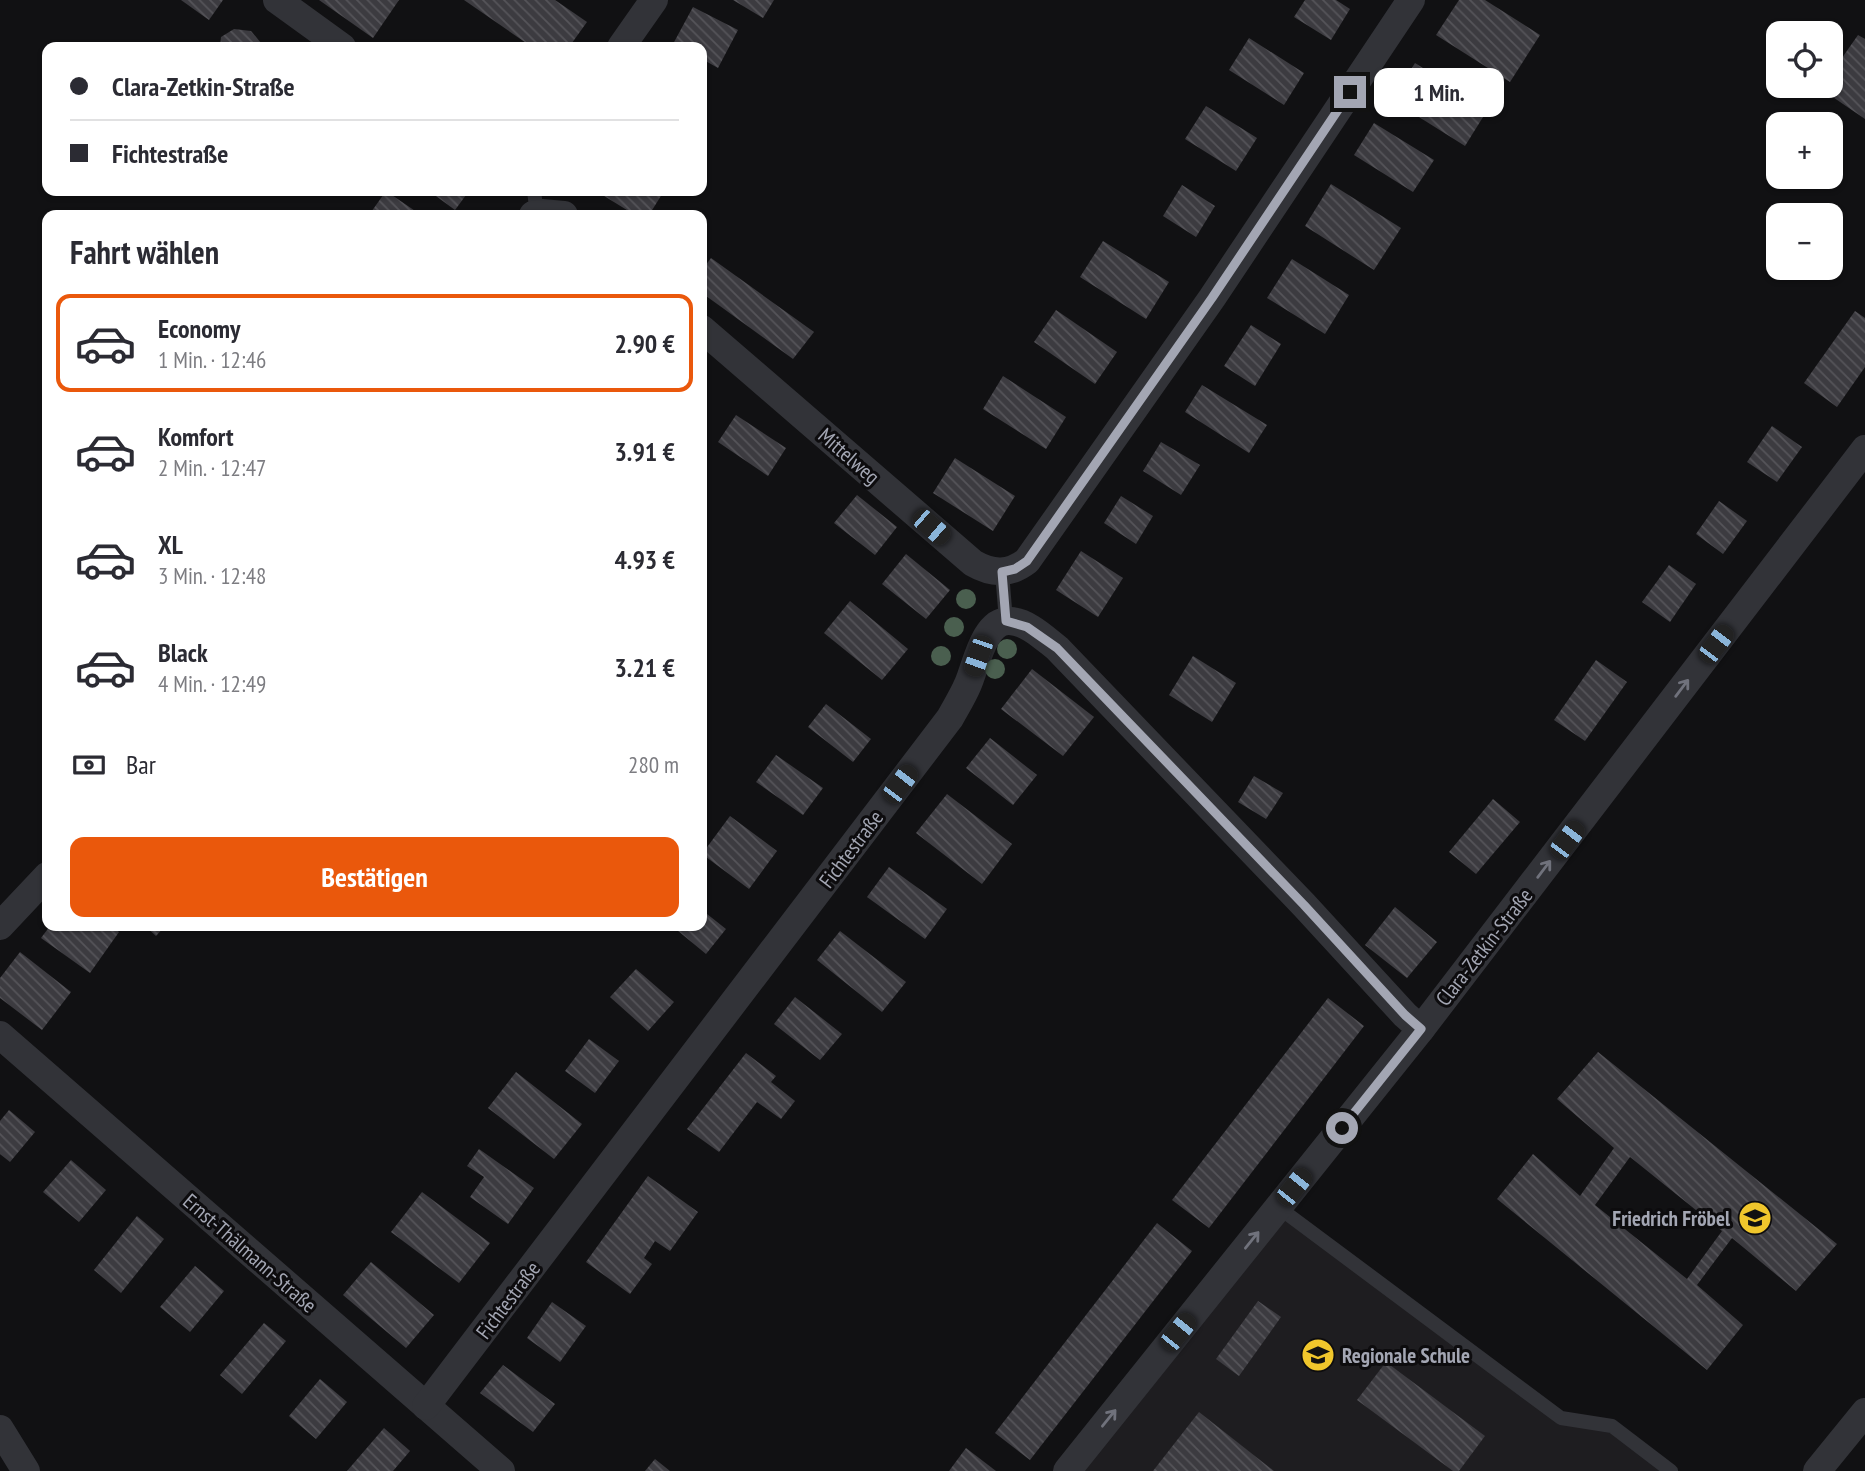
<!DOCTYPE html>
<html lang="de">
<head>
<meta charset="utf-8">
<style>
  :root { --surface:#fff; --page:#f2f2f3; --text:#2b2b33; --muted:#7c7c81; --line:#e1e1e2; --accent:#ea580c }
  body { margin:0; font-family:"PT Sans Narrow",sans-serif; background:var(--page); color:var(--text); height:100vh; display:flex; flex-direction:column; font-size:26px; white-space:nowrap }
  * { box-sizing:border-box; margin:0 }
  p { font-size:23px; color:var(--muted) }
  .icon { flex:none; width:38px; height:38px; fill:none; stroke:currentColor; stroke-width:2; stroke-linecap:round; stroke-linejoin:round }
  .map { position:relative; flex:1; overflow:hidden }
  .drawer { position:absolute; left:42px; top:210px; width:665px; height:721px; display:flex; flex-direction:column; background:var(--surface); border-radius:14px; box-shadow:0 2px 5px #0004 }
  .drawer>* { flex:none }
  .guide { position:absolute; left:42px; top:42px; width:665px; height:154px; border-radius:14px; box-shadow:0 2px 5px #0004; display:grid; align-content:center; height:154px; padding:0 28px; background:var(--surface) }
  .tools { position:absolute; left:1766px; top:21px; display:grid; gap:14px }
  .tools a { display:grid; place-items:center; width:77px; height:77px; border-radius:14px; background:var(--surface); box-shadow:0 2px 5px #0004; font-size:35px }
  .end { position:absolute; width:32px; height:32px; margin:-16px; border:9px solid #a3a6b3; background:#111; box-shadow:0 0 0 4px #111 }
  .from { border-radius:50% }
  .bubble { position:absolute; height:49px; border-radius:14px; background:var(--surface); box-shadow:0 2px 5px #0004; font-size:23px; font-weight:700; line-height:49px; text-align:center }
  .car { position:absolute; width:21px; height:42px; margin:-21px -10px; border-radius:9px; box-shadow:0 0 5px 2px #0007; background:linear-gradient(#222 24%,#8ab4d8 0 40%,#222 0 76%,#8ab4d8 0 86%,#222 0) }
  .guide b { display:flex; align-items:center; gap:24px; height:66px; font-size:26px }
  .guide b+b { border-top:2px solid var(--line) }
  .guide i { width:18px; height:18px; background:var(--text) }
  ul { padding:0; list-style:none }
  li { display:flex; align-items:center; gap:21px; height:98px; margin:0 14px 10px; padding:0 14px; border:4px solid transparent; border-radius:14px }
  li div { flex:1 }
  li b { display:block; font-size:26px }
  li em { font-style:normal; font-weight:700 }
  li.on { border-color:var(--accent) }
  li>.icon { width:63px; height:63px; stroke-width:1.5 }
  h2 { padding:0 28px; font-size:32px; line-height:84px }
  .pay { display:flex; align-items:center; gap:18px; height:77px; padding:0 28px; font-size:26px }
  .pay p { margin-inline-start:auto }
  .button { display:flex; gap:14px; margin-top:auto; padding:14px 28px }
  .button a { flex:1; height:80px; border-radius:14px; background:var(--accent); color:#fff; font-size:28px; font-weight:700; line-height:80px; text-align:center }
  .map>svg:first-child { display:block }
</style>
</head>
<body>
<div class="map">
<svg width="1865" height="1471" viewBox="0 0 1865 1471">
  <defs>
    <pattern id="building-back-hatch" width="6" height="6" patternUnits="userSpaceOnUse" patternTransform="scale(1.75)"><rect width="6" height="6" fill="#3c3b40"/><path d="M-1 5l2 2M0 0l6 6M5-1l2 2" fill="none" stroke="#555459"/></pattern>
  </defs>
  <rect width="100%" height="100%" fill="#111113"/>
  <!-- built -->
  <polygon fill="#1e1d20" points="1278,1207 1561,1417 1612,1426 1671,1471 1067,1471"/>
  <!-- building -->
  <g fill="url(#building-back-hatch)" fill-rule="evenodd">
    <polygon points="181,0 223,0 209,20"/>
    <polygon points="319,0 399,0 373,38"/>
    <polygon points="464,0 555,0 587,22 569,47 532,47"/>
    <polygon points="733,0 774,0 763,18"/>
    <polygon points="1305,0 1336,0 1350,9 1331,40 1294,17"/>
    <polygon points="1459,0 1485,0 1540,35 1510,82 1436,35"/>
    <polygon points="693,7 738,30 718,68 702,59 702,47 679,47 673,44"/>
    <polygon points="234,29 251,31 261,43 261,47 220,47 221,37"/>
    <polygon points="1858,35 1865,39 1865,119 1821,89 1823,86 1830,86 1830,75"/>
    <polygon points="1249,38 1304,73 1284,105 1229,70"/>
    <polygon points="1415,63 1488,109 1465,146 1392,100"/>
    <polygon points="1206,106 1257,138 1236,171 1185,139"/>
    <polygon points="1374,123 1434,160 1413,192 1354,155"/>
    <polygon points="1331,184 1401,228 1374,270 1305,226"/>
    <polygon points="1182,185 1215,206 1196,237 1163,216"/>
    <polygon points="386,191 421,215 369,215"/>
    <polygon points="429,191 469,191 455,210"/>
    <polygon points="596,191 664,191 649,215 635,215"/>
    <polygon points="1103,241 1169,282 1146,319 1080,277"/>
    <polygon points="711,258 814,332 793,359 702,293 702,270"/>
    <polygon points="1292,259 1349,295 1325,334 1267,298"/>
    <polygon points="1056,310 1117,352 1095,384 1034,342"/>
    <polygon points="1855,311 1865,318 1865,367 1837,407 1804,383"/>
    <polygon points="1251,325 1281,344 1255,386 1224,366"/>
    <polygon points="1003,376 1066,417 1046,449 983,409"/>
    <polygon points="1202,385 1267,425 1249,453 1185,412"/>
    <polygon points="736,415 786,448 768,476 718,442"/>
    <polygon points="1772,426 1802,447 1777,482 1747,462"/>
    <polygon points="1161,442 1200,465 1181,495 1143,471"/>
    <polygon points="955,458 1015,496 993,531 933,493"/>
    <polygon points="857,495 897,527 875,555 834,523"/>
    <polygon points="1121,496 1153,516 1136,544 1104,523"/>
    <polygon points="1719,501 1747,521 1723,554 1696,534"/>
    <polygon points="1081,551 1123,578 1098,617 1056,590"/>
    <polygon points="906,554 950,590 926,619 882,584"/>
    <polygon points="1669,565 1696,584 1670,622 1642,602"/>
    <polygon points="850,601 908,649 882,680 824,633"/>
    <polygon points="1193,656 1236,683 1212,722 1169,695"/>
    <polygon points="1596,660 1627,682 1585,741 1554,720"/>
    <polygon points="1032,669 1094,717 1063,756 1001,709"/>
    <polygon points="826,704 871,739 853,762 808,727"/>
    <polygon points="990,738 1037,775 1013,805 966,768"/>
    <polygon points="776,755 823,788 803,815 756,782"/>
    <polygon points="1254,776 1283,793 1266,819 1238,802"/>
    <polygon points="947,794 1012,844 982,884 916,833"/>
    <polygon points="1493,799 1520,822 1476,874 1449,852"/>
    <polygon points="730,816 777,851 749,889 702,854"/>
    <polygon points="889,867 947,909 925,939 867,897"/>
    <polygon points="1395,907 1437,942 1407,978 1365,945"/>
    <polygon points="702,910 726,929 706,954 672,926 702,926"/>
    <polygon points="50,926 111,926 119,932 90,973 41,938"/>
    <polygon points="145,926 165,926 156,936"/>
    <polygon points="840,931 906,982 882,1012 817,960"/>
    <polygon points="20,952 71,992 42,1030 0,998 0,978"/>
    <polygon points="636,969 674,1002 648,1031 610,997"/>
    <polygon points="795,997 842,1034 820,1060 774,1024"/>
    <polygon points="1328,998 1364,1026 1209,1228 1172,1200"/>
    <polygon points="589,1039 619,1061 595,1093 565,1071"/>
    <path d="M1598,1052L1837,1244L1796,1291L1732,1238L1697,1285L1743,1325L1707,1370L1497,1199L1533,1154L1580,1196L1614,1148L1557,1099ZM1630,1157L1722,1231L1687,1279L1595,1205Z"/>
    <polygon points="746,1053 776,1076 771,1082 795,1101 781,1119 757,1102 719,1152 687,1129"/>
    <polygon points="516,1072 582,1124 554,1159 488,1108"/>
    <polygon points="9,1110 35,1132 10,1162 0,1154 0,1121"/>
    <polygon points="479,1149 534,1188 508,1224 470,1197 484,1177 467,1166"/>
    <polygon points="71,1160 106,1190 79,1222 43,1192"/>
    <polygon points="648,1176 698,1212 670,1251 655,1241 644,1258 652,1264 630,1294 586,1262"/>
    <polygon points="422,1192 490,1243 459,1283 391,1232"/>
    <polygon points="137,1216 164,1239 121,1293 94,1270"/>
    <polygon points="1157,1223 1192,1251 1030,1460 995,1433"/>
    <polygon points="371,1262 434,1315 406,1348 343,1295"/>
    <polygon points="195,1266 224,1291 190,1332 160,1307"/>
    <polygon points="1258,1301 1281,1317 1239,1376 1216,1359"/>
    <polygon points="552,1302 586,1326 560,1362 527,1338"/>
    <polygon points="264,1323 286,1341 242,1394 220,1375"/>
    <polygon points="1386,1362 1485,1436 1459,1471 1453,1471 1357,1400"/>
    <polygon points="503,1365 555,1404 533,1432 480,1393"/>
    <polygon points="320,1379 347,1402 316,1439 289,1416"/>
    <polygon points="1199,1412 1274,1471 1153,1471"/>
    <polygon points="384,1428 410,1451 393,1471 347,1471"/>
    <polygon points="966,1448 996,1471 949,1471"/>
    <polygon points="655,1459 670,1471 645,1471"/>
  </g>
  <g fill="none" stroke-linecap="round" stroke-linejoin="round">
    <!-- lane -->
    <g stroke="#323338" stroke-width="14">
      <polyline points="534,191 537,214"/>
      <polyline points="1002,572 1006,621"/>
      <polyline points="1278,1207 1561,1418 1612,1426 1671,1471"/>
    </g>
    <!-- street -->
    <g stroke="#323338" stroke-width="28">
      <polyline points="277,0 342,47"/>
      <polyline points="621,47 654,0"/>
      <polyline points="533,215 542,213 564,215"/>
      <path d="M702,329L973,563C992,574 1009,575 1027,561L1212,298L1411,0"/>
      <polyline points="0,926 47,876"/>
      <polyline points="0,1035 501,1471"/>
      <path d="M426,1406L950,718C956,707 963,696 968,684C976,666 984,619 1010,621C1028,622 1044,638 1057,648L1304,905L1405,1015L1421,1029"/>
      <polyline points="0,1429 26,1471"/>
      <polyline points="1067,1471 1421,1029 1865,449"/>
      <polyline points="1817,1471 1865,1412"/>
    </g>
  </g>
  <!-- trees -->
  <g fill="#4a5f4f">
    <circle cx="966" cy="599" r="10"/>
    <circle cx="954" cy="627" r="10"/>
    <circle cx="1007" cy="649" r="10"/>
    <circle cx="941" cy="656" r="10"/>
    <circle cx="995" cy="669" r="10"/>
  </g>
  <!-- one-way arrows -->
  <defs><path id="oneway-shaft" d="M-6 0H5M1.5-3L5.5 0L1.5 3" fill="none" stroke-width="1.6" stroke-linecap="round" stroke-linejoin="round" transform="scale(1.75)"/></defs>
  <g stroke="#70727c">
    <use href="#oneway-shaft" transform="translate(1682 688) rotate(-53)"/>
    <use href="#oneway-shaft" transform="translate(1544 869) rotate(-53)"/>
    <use href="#oneway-shaft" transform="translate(1252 1240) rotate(-51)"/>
    <use href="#oneway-shaft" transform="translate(1109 1418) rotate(-51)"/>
  </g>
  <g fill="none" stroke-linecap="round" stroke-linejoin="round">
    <!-- route -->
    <polyline stroke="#a3a6b3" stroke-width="9" points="1342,1128 1421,1029 1405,1015 1304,905 1057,648 1027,627 1006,621 1002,572 1015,569 1027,561 1212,298 1350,92"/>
  </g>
  <!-- icons -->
  <defs>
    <symbol id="school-disc" viewBox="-11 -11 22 22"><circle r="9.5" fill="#f0c62c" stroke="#0d0c0e"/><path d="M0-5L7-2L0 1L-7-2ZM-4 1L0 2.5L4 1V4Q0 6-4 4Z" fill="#111"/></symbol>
  </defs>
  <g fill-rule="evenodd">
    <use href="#school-disc" x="1736" y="1199" width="38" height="38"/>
    <use href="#school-disc" x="1299" y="1336" width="38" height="38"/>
  </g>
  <g text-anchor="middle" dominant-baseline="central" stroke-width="6" stroke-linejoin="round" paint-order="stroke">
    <!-- street labels -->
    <g font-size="21" fill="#a3a6b3" stroke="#0d0c0e">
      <text transform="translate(849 456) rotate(41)">Mittelweg</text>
      <text transform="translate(851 849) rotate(-53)">Fichtestraße</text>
      <text transform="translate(1484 947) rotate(-52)">Clara-Zetkin-Straße</text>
      <text transform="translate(250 1253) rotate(41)">Ernst-Thälmann-Straße</text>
      <text transform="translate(508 1300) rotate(-53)">Fichtestraße</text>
    </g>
    <!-- poi labels -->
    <g font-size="21" font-weight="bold" fill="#a3a6b3" stroke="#0d0c0e" text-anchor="end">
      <text x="1730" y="1218">Friedrich Fröbel</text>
      <text x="1342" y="1355" text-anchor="start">Regionale Schule</text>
    </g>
  </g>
</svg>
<div class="tools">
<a><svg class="icon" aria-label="locate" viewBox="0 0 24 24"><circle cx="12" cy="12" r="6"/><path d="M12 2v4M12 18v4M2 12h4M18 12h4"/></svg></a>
<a>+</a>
<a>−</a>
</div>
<i class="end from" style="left:1342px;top:1128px"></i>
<i class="end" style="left:1350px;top:92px"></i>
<div class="bubble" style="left:1374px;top:68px;width:130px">1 Min.</div>
<i class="car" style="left:931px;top:527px;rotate:131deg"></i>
<i class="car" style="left:1716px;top:644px;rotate:37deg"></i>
<i class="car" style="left:978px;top:656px;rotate:199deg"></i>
<i class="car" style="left:900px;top:784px;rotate:37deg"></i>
<i class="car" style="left:1567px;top:840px;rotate:37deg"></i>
<i class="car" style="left:1294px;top:1187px;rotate:39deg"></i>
<i class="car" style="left:1178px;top:1332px;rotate:39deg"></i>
<div class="guide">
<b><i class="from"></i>Clara-Zetkin-Straße</b>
<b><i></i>Fichtestraße</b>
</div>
<section class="drawer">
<h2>Fahrt wählen</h2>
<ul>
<li class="on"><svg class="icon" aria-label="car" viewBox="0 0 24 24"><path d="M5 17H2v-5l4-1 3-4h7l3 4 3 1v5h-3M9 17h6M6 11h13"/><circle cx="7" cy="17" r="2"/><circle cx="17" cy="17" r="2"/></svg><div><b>Economy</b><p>1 Min. · 12:46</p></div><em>2.90 €</em></li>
<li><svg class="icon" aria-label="car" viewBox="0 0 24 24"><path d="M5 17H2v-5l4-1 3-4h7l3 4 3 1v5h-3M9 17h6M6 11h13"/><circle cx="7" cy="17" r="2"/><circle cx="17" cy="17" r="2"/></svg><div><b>Komfort</b><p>2 Min. · 12:47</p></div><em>3.91 €</em></li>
<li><svg class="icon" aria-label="car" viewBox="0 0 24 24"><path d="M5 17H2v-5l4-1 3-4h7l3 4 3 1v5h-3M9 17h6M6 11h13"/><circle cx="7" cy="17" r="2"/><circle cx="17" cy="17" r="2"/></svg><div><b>XL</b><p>3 Min. · 12:48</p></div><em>4.93 €</em></li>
<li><svg class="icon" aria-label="car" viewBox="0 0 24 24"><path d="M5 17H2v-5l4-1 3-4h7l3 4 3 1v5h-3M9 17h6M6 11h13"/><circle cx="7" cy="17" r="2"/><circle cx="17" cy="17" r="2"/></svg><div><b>Black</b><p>4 Min. · 12:49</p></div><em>3.21 €</em></li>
</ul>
<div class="pay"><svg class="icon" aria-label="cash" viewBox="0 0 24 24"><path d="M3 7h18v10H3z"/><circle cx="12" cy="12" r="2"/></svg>Bar<p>280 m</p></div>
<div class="button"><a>Bestätigen</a></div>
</section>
</div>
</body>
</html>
